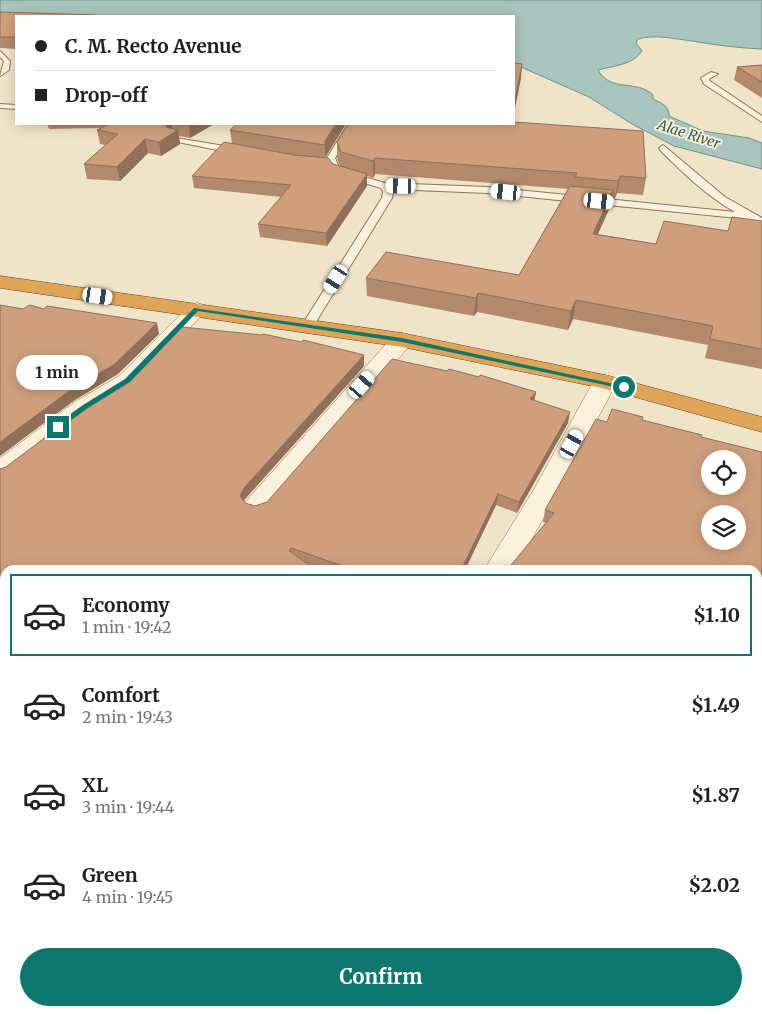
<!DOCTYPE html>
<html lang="en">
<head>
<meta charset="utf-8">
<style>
  :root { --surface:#fff; --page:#f2f2f2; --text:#222; --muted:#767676; --line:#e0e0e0; --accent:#0f766e }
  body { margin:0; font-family:Merriweather,serif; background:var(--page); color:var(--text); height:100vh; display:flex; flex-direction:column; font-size:19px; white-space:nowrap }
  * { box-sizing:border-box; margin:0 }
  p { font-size:16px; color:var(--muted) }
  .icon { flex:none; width:28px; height:28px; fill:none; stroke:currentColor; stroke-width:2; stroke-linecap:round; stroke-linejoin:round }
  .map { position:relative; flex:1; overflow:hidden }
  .details { position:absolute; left:0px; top:565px; width:762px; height:451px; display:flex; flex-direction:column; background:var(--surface); border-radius:15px 15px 0 0; box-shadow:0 2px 12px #0003 }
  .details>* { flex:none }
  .banner { position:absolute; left:15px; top:15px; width:500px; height:110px; border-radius:0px; box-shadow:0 2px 12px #0003; display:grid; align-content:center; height:110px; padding:0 20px; background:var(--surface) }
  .tools { position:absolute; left:701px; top:450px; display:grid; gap:10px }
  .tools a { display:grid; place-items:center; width:45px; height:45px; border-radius:50%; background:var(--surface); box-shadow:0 2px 12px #0003; font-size:25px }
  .end { position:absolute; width:22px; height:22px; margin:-11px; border:6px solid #0f766e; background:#fff; box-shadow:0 0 0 2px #fff }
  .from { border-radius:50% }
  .bubble { position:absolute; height:35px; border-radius:18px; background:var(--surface); box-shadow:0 2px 12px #0003; font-size:16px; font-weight:700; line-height:35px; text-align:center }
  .car { position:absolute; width:15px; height:30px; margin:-15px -8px; border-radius:6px; box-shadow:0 0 4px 1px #0007; background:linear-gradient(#fff 24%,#345 0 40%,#fff 0 76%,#345 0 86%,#fff 0) }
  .banner b { display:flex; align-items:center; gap:18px; height:48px; font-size:19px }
  .banner b+b { border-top:1px solid var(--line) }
  .banner i { width:12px; height:12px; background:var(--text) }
  ul { padding:9px 0 0; list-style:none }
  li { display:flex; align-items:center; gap:15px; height:82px; margin:0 10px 8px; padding:0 10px; border:2px solid transparent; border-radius:0px }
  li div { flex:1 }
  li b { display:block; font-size:19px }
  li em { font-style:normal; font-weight:700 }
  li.selected { border-color:var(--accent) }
  li>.icon { width:45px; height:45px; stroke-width:1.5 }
  .action { display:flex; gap:10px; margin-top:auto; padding:10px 20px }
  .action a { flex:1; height:58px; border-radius:30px; background:var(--accent); color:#fff; font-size:20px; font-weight:700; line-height:58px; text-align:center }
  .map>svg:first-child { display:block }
</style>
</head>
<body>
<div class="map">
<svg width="762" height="1016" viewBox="0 0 762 1016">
  <rect width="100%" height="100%" fill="#f0e4c8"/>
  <!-- green -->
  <polygon fill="#c9cf9b" points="762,762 762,1016 458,1016 460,1011 758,1011 758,763"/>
  <!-- water -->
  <g fill="#a9c4bc" stroke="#6f938a">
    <path d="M0,0H762V49C738,48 715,45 692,41C675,39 655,34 638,39L636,43L642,51C633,65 613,66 598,70C611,93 637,79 653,95V99C661,103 670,106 669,116L703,131L749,138L762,143V169L674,146L632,124L589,97L514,64V16L0,17Z"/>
    <polygon points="758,677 762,677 762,761 758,762"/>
    <polygon points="381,1011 453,1011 452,1016 379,1016"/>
  </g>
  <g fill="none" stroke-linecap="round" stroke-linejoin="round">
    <defs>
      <g id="lane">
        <polygon points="0,51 10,61 9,70 0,76 4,61 0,57"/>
        <polygon points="711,72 718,74 709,79 710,81 762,116 762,122 704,84 701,78"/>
        <polygon points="0,104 16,105 16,109 0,108"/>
        <path d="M348,124H356L335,158L340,170L385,183L487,187L735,212C707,196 683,173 660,150L659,148L663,145L725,197L762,218V225L747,219L487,193L391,189L393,192L392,198L314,325L308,329L302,325L382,198L383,192L381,188L334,174L329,166L327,158Z"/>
        <polygon points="170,137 237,148 241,151 237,154 173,141 169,139"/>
      </g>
      <g id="street">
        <polygon points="197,303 204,305 207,309 204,313 135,386 94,411 9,477 0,479 0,458 76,401 119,376 190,305"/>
        <polygon points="402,333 410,335 413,340 410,345 267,512 257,515 247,512 243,506 247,500 394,335"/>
        <polygon points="605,375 613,377 617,382 559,491 514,570 484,570 533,491 593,382 597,377"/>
        <polygon points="311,1011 355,1011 353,1016 309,1016"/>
      </g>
      <polygon id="highway" points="0,276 402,333 605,375 762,417 762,432 602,388 402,347 0,288"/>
    </defs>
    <!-- lane casing -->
    <use href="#lane" stroke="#8d765c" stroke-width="2"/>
    <!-- street casing -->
    <use href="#street" stroke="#8d765c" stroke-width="1"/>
    <!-- highway casing -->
    <use href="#highway" stroke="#5b4430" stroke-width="1"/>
    <!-- lane -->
    <use href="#lane" fill="#faf1dc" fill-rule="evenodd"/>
    <!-- street -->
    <use href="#street" fill="#faf1dc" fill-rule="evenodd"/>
    <!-- highway -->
    <use href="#highway" fill="#e0a458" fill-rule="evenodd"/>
  </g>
  <!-- wall -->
  <g fill="#b2896c">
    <polygon points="0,12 96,15 96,16 16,16 16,49 0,48"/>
    <polygon points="762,65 762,98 734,80 737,67"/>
    <polygon points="47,124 214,124 190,138 179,136 180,144 161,156 148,153 120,181 87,179 84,164 105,145 100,144 97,130 101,128 49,129"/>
    <polygon points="237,124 346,124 326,157 333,164 340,166 337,158 337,142 646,178 643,195 617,193 615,198 612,198 610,207 598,234 656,244 728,231 762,221 762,369 705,358 708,345 573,319 568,330 477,312 474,316 367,296 366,278 519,275 568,189 375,174 373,178 367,176 367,186 327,246 260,237 258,224 282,197 194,188 192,176 232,143 230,130"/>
    <polygon points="364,355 364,366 245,499 244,502 245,503 255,506 267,502 536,392 534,401 568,423 517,513 496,505 465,570 322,570 312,567 5,570 5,884 0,885 0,469"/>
    <polygon points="642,420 701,437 762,452 762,664 758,662 758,570 543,522 545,510 607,422"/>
  </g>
  <!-- shaded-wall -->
  <g fill="#916f58">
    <polygon points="522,64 521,78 514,113 514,105"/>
    <polygon points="166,124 172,124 173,133 178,130 180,144 161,156 159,142"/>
    <polygon points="189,124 214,124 190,138"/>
    <polygon points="336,124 346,124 325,157 325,141"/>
    <polygon points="145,139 148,153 120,181 117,167"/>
    <polygon points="375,158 375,174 373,178 373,161"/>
    <polygon points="367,174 367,186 327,246 326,233"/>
    <polygon points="620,176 617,193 615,198 618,181"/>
    <polygon points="613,190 610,207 590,251 593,234"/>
    <polygon points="478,293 477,312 474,316 476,298"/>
    <polygon points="576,300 573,319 568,330 571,311"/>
    <polygon points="157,323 159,334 118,374 75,400 0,456 0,442"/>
    <polygon points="364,355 364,366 245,499 241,507 240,496 244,488"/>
    <polygon points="536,392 534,402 530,399"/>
    <polygon points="570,412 568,423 517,513 519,502"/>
    <polygon points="498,494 496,505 465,570 461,570"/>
    <polygon points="307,1011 309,1011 309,1016 304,1016"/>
  </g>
  <!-- building -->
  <g fill="#cf9f7d" stroke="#916f58" fill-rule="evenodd">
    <polygon points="0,12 96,15 95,16 16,16 16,37 0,37"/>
    <polygon points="514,63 522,64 514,105"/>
    <polygon points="762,65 762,82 737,67"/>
    <polygon points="514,122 643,131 646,178 620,176 618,181 575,177 577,173 375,158 373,161 341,152 337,142 349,124 514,124"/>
    <polygon points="109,124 166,124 166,127 178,130 159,142 145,139 117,167 84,164 118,134 97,130"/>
    <polygon points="237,124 336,124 325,141 325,145 230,130"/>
    <polygon points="224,142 294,155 328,158 333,164 367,174 326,233 258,224 291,185 192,176"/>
    <polygon points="570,186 613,190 593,234 656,244 664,221 728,231 732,217 762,221 762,349 710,339 713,326 576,300 571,311 478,293 476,298 366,278 386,252 519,275"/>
    <polygon points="0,305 23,309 30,305 44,309 47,306 157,323 115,364 72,389 0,442"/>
    <polygon points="182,327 262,335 263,334 301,342 303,340 364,355 244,488 240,496 245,503 255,506 267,502 392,359 447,371 449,369 479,377 480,375 536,392 530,399 570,412 519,502 498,494 461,570 354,570 291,548 289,551 317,570 5,570 5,873 0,874 0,469 6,467 92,402 134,377"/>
    <path d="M612,409L643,417L642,420L702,435L701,437L762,452V650L758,648V570H507L554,513L545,510L596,419L607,422ZM710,459H738V486H710ZM710,514H738V541H710Z"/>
    <polygon points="5,1004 5,1011 307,1011 304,1016 1,1016"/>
  </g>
  <!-- route -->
  <polygon fill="#0f766e" points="194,308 402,338 628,387 624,389 402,342 198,311 130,382 88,408 60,428 55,428 55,425 83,405 125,379"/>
  <g text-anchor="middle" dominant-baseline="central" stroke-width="4" stroke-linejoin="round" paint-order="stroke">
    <!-- far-water labels -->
    <g font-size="14" font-style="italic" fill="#2f5d5a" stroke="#f7eed8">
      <text transform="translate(689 134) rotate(18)">Alae River</text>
    </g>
  </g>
</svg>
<div class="tools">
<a><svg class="icon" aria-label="locate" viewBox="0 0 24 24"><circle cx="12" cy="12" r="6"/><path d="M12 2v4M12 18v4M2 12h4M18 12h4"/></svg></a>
<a><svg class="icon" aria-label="layers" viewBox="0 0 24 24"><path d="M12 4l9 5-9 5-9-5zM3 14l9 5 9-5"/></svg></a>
</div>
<i class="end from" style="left:624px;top:387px"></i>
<i class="end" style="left:58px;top:427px"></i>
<div class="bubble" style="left:16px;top:355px;width:82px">1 min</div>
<i class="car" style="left:401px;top:186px;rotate:271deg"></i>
<i class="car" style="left:506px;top:192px;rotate:276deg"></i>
<i class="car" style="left:599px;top:201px;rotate:96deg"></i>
<i class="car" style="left:336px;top:279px;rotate:212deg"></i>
<i class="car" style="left:98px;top:296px;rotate:98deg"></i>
<i class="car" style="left:362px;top:385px;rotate:41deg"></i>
<i class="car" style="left:572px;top:444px;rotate:29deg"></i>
<div class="banner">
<b><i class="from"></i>C. M. Recto Avenue</b>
<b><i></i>Drop-off</b>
</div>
<section class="details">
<ul>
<li class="selected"><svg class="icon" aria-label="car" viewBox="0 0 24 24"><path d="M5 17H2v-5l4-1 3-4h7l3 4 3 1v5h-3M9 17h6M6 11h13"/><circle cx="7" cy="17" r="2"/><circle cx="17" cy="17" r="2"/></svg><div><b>Economy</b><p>1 min · 19:42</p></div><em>$1.10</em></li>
<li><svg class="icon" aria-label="car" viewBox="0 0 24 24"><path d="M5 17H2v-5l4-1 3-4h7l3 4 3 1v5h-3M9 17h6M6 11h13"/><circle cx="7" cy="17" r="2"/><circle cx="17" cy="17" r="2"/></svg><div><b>Comfort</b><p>2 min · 19:43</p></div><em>$1.49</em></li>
<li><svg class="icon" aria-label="car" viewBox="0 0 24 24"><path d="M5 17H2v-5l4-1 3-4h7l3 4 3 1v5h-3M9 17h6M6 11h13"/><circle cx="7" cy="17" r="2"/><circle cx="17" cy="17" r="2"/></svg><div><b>XL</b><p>3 min · 19:44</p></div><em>$1.87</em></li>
<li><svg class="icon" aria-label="car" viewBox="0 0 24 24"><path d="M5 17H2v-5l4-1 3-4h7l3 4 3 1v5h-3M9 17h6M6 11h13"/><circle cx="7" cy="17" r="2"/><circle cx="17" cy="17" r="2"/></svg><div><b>Green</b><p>4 min · 19:45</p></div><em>$2.02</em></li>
</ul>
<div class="action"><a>Confirm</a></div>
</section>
</div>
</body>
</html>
